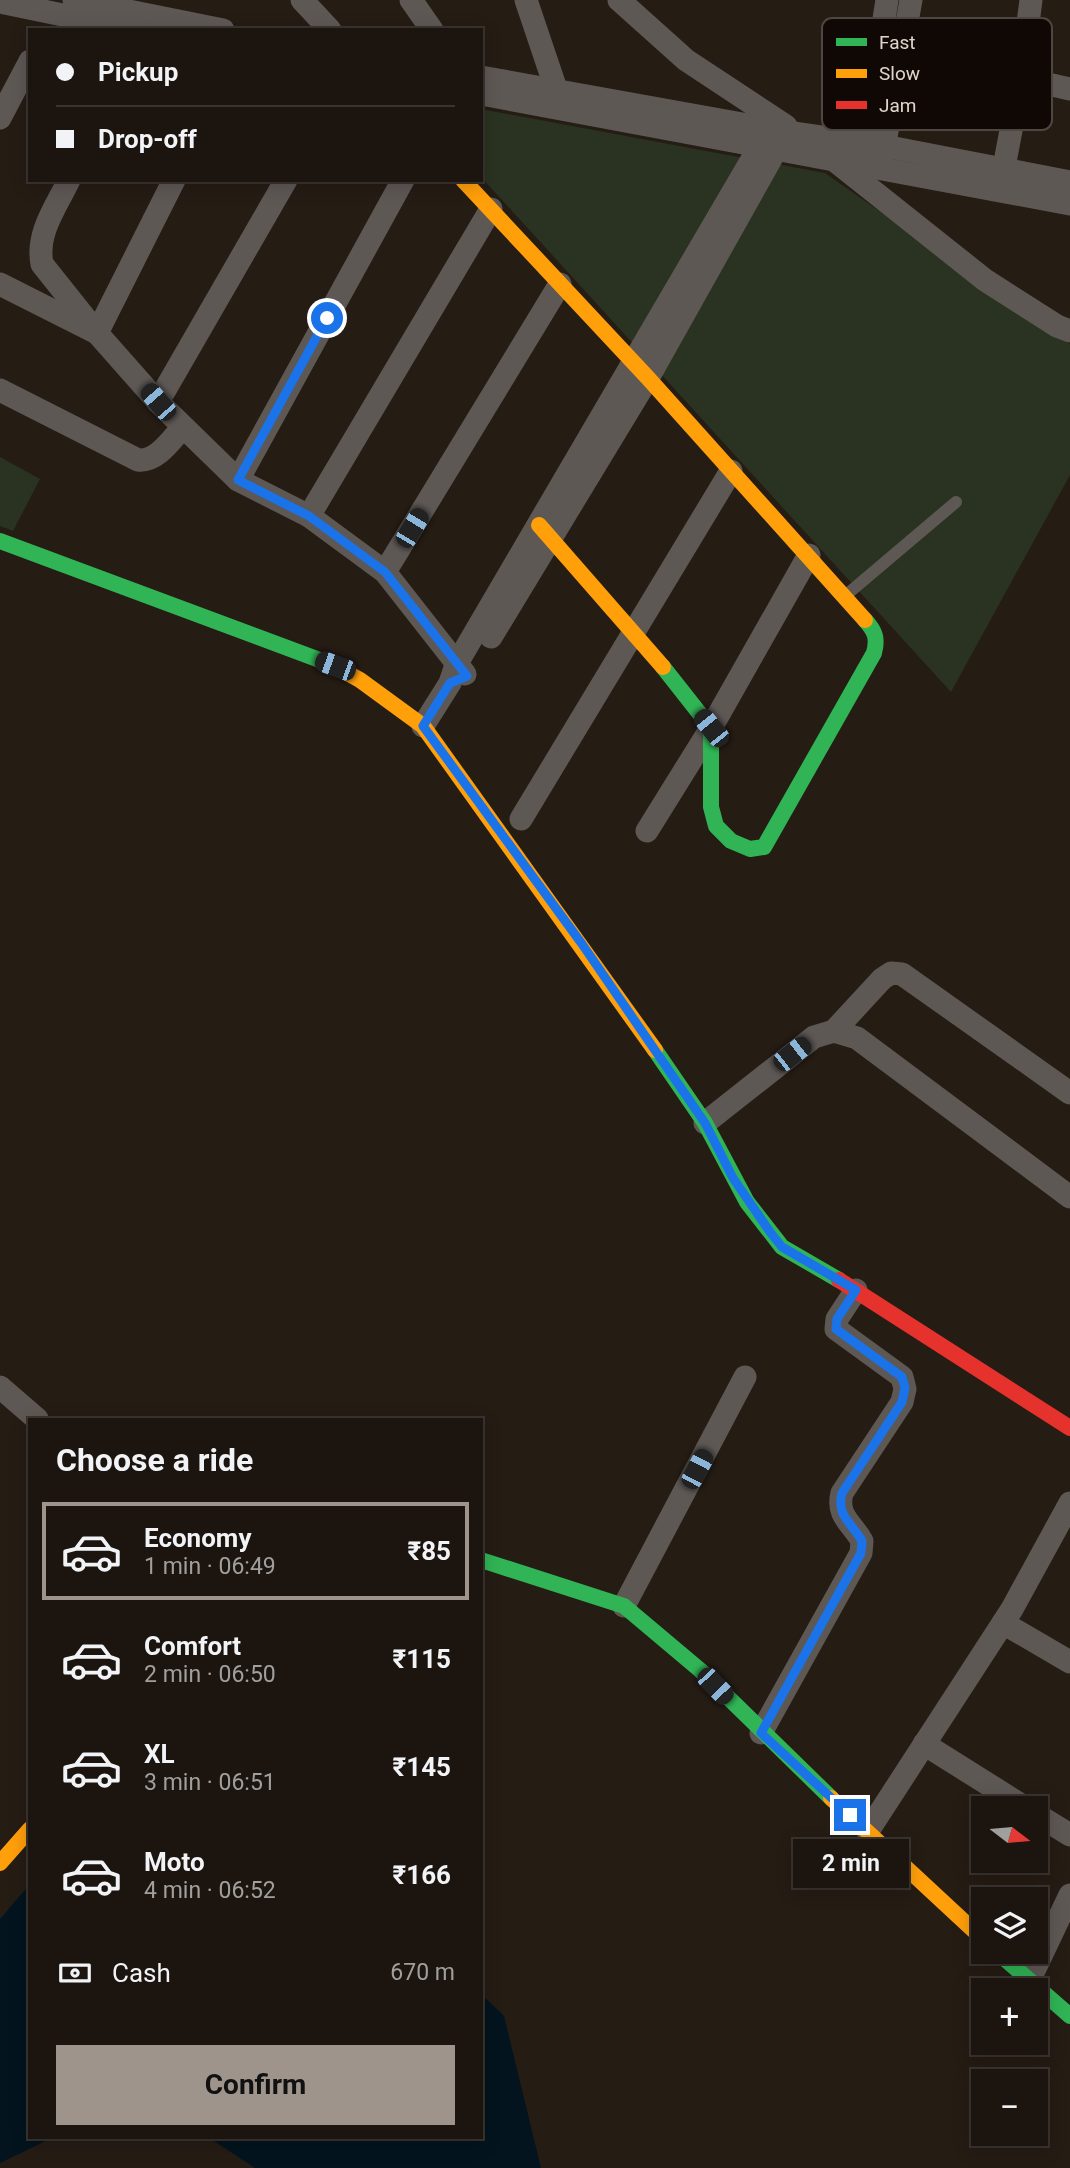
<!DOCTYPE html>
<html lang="en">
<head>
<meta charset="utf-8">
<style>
  :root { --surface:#1c150f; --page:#251e18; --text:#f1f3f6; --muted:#a09f9e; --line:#3a342f; --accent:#9f948c }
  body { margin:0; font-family:Roboto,sans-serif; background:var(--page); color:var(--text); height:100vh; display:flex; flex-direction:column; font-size:26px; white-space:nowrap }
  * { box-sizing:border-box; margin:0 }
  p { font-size:23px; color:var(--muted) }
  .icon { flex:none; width:38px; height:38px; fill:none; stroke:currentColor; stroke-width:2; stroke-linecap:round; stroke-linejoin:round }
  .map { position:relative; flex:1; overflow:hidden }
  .details { position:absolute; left:28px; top:1418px; width:455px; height:721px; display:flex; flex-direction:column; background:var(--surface); border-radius:0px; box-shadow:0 4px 18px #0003,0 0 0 2px var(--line) }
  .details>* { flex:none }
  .top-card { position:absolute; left:28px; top:28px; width:455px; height:154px; border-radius:0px; box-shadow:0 4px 18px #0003,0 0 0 2px var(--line); display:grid; align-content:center; height:154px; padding:0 28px; background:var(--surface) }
  .needle { width:46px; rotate:106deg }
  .tools { position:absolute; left:971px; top:1796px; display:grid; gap:14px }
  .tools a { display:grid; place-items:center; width:77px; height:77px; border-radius:0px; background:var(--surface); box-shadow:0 4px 18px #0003,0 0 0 2px var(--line); font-size:35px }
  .end { position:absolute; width:32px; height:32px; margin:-16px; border:9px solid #1a73e8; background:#fff; box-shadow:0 0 0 4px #fff }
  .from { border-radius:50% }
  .bubble { position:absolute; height:49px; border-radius:0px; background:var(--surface); box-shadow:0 4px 18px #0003,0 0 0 2px var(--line); font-size:23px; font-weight:700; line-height:49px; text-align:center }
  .car { position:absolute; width:21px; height:42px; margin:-21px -10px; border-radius:9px; box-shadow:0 0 5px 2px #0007; background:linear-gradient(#222 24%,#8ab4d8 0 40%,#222 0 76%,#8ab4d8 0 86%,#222 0) }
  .top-card b { display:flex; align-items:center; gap:24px; height:66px; font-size:26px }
  .top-card b+b { border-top:2px solid var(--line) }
  .top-card i { width:18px; height:18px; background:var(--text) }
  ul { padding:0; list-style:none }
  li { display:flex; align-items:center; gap:21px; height:98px; margin:0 14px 10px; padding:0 14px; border:4px solid transparent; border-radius:0px }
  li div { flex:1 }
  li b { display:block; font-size:26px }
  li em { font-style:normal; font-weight:700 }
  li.active { border-color:var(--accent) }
  li>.icon { width:63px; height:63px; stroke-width:1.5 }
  h2 { padding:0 28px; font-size:32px; line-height:84px }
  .pay { display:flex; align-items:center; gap:18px; height:77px; padding:0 28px; font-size:26px }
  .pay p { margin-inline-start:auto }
  .cta { display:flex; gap:14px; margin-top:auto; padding:14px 28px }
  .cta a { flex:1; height:80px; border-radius:0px; background:var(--accent); color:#111; font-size:28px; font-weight:700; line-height:80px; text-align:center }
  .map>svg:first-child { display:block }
</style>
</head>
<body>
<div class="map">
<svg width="1070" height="2168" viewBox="0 0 1070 2168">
  <rect width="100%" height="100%" fill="#251c14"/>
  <!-- green -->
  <g fill="#2a3221">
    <polygon points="481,109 825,173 1070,344 1070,475 951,692 481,177"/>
    <polygon points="0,457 40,479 13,531 0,526"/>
  </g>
  <!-- water -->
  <g fill="#03141e">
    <polygon points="30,1884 30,2137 54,2137 0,2163 0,1919"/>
    <polygon points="481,1994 504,2016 541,2168 255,2168 208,2137 481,2137"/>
  </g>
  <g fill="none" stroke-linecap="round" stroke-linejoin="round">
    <!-- lane -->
    <polyline stroke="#5e5855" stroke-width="12" points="845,596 956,502"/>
    <!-- street -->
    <g stroke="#5e5855" stroke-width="23">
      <polyline points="74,0 223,30"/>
      <polyline points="302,0 330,30"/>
      <polyline points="411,0 432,30"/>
      <polyline points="526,0 556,89"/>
      <polyline points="619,0 686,60 786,126"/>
      <polyline points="0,2 135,30"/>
      <polyline points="481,77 786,132 884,146 1070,182"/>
      <polyline points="1021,78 1070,89"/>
      <polyline points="481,94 1070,204"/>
      <polyline points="0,118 30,61"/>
      <polyline points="862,157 887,0"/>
      <polyline points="882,159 911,0"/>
      <polyline points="834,160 985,280 1057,326 1070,331"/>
      <path d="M69,180C56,207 36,233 42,264L97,333L174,180"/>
      <polyline points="1001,183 1021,78 1031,0"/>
      <polyline points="0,284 97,333 158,402 238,480 309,516 385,572 465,674"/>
      <path d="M0,390L138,460C157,462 171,440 183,427"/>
      <polyline points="158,402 286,180"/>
      <polyline points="238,480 403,180"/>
      <polyline points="309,516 491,209"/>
      <polyline points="385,572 560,284"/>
      <polyline points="491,637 648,378 786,132"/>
      <polyline points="423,726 450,683 456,665 761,144 767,128"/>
      <polyline points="521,819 731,471"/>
      <polyline points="647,831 711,728 809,555"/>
      <polyline points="834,1031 882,979 891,973 902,974 1070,1093"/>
      <polyline points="705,1123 814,1037 834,1031 857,1038 1070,1197"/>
      <polyline points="0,1387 37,1419"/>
      <polyline points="624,1606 745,1377"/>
      <polyline points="1003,1623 1070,1662"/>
      <path d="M761,1733L861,1553L862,1541C852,1523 836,1516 842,1493L902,1402L905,1389L902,1377L836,1329L837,1319L856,1290"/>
      <polyline points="924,1744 1026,1808"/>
      <polyline points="1036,1814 1070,1835"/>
      <polyline points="868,1831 1012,1609 1070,1503"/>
      <polyline points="1029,1981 1070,1895"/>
    </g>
    <!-- fast -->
    <g stroke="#30b455" stroke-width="16">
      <polyline points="0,541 333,665"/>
      <path d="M663,667L711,728V807L716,826L731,841L750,849L764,847L874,653C878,638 875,631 865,620"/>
      <polyline points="655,1050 705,1123 747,1202 782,1247 839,1280"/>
      <polyline points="481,1560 624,1606 700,1670 831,1798"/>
      <polyline points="996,1951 1070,2016"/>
    </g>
    <!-- slow -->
    <g stroke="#ff9f0a" stroke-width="16">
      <polyline points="463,180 648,378 865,620"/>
      <polyline points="539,525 663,667"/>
      <polyline points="333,665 360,680 423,726 655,1050"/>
      <polyline points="831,1798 984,1940"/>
      <polyline points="0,1863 30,1829"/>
    </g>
    <!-- jam -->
    <polyline stroke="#e5322d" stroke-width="16" points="839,1280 1070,1428"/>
  </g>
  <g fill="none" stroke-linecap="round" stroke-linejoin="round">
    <!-- route -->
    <path stroke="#1a73e8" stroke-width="9" d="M327,318L238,480L309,516L385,572L467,676L450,683L423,726L582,944L705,1123L733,1178L770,1232L782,1247L856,1290L837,1319L836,1329L902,1377L905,1388L902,1402L842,1493C836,1516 852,1523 862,1541L861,1553L761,1733L850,1815"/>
  </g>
  <!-- legend -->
  <rect x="822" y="18" width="230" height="112" rx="10" fill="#0f0804" stroke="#4e4640" stroke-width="2"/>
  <rect x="836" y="38" width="31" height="8" fill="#30b455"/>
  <rect x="836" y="69" width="31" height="9" fill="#ff9f0a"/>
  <rect x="836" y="101" width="31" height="8" fill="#e5322d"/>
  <g font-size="19" fill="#e0d5cc">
    <text x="879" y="49">Fast</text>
    <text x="879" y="80">Slow</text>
    <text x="879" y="112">Jam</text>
  </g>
</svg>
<div class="tools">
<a><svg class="needle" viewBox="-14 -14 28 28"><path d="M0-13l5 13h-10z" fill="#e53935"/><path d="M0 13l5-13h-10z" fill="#a09f9e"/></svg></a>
<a><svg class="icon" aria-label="layers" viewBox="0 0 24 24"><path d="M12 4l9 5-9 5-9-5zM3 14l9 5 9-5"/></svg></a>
<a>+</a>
<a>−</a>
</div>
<i class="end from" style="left:327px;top:318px"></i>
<i class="end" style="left:850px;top:1815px"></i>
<div class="bubble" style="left:793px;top:1839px;width:116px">2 min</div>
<i class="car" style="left:158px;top:402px;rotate:319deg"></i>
<i class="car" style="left:412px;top:528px;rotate:31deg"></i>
<i class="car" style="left:335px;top:666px;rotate:290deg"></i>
<i class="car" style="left:711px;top:728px;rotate:321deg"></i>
<i class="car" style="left:792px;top:1054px;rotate:52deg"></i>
<i class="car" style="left:697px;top:1469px;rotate:28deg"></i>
<i class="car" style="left:715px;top:1686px;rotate:136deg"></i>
<div class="top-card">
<b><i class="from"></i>Pickup</b>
<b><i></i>Drop-off</b>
</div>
<section class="details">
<h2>Choose a ride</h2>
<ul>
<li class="active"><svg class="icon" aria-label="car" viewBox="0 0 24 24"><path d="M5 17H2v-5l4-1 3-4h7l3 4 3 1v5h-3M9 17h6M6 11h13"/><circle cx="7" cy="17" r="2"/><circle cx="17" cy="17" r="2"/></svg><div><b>Economy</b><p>1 min · 06:49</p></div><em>₹85</em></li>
<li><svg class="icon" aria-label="car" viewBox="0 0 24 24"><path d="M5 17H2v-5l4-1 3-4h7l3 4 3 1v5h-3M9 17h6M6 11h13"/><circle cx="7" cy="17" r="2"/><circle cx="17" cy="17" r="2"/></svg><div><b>Comfort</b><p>2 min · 06:50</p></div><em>₹115</em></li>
<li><svg class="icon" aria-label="car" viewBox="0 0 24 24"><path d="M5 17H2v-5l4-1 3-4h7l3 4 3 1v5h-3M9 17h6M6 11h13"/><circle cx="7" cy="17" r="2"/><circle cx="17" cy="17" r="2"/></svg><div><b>XL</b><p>3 min · 06:51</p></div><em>₹145</em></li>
<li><svg class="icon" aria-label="car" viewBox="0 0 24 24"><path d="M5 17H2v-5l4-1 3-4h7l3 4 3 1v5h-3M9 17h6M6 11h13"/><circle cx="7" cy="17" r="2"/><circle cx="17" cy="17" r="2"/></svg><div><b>Moto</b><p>4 min · 06:52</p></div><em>₹166</em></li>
</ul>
<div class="pay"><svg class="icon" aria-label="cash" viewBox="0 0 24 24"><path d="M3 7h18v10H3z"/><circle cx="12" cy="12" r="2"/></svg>Cash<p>670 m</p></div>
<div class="cta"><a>Confirm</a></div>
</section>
</div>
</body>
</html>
